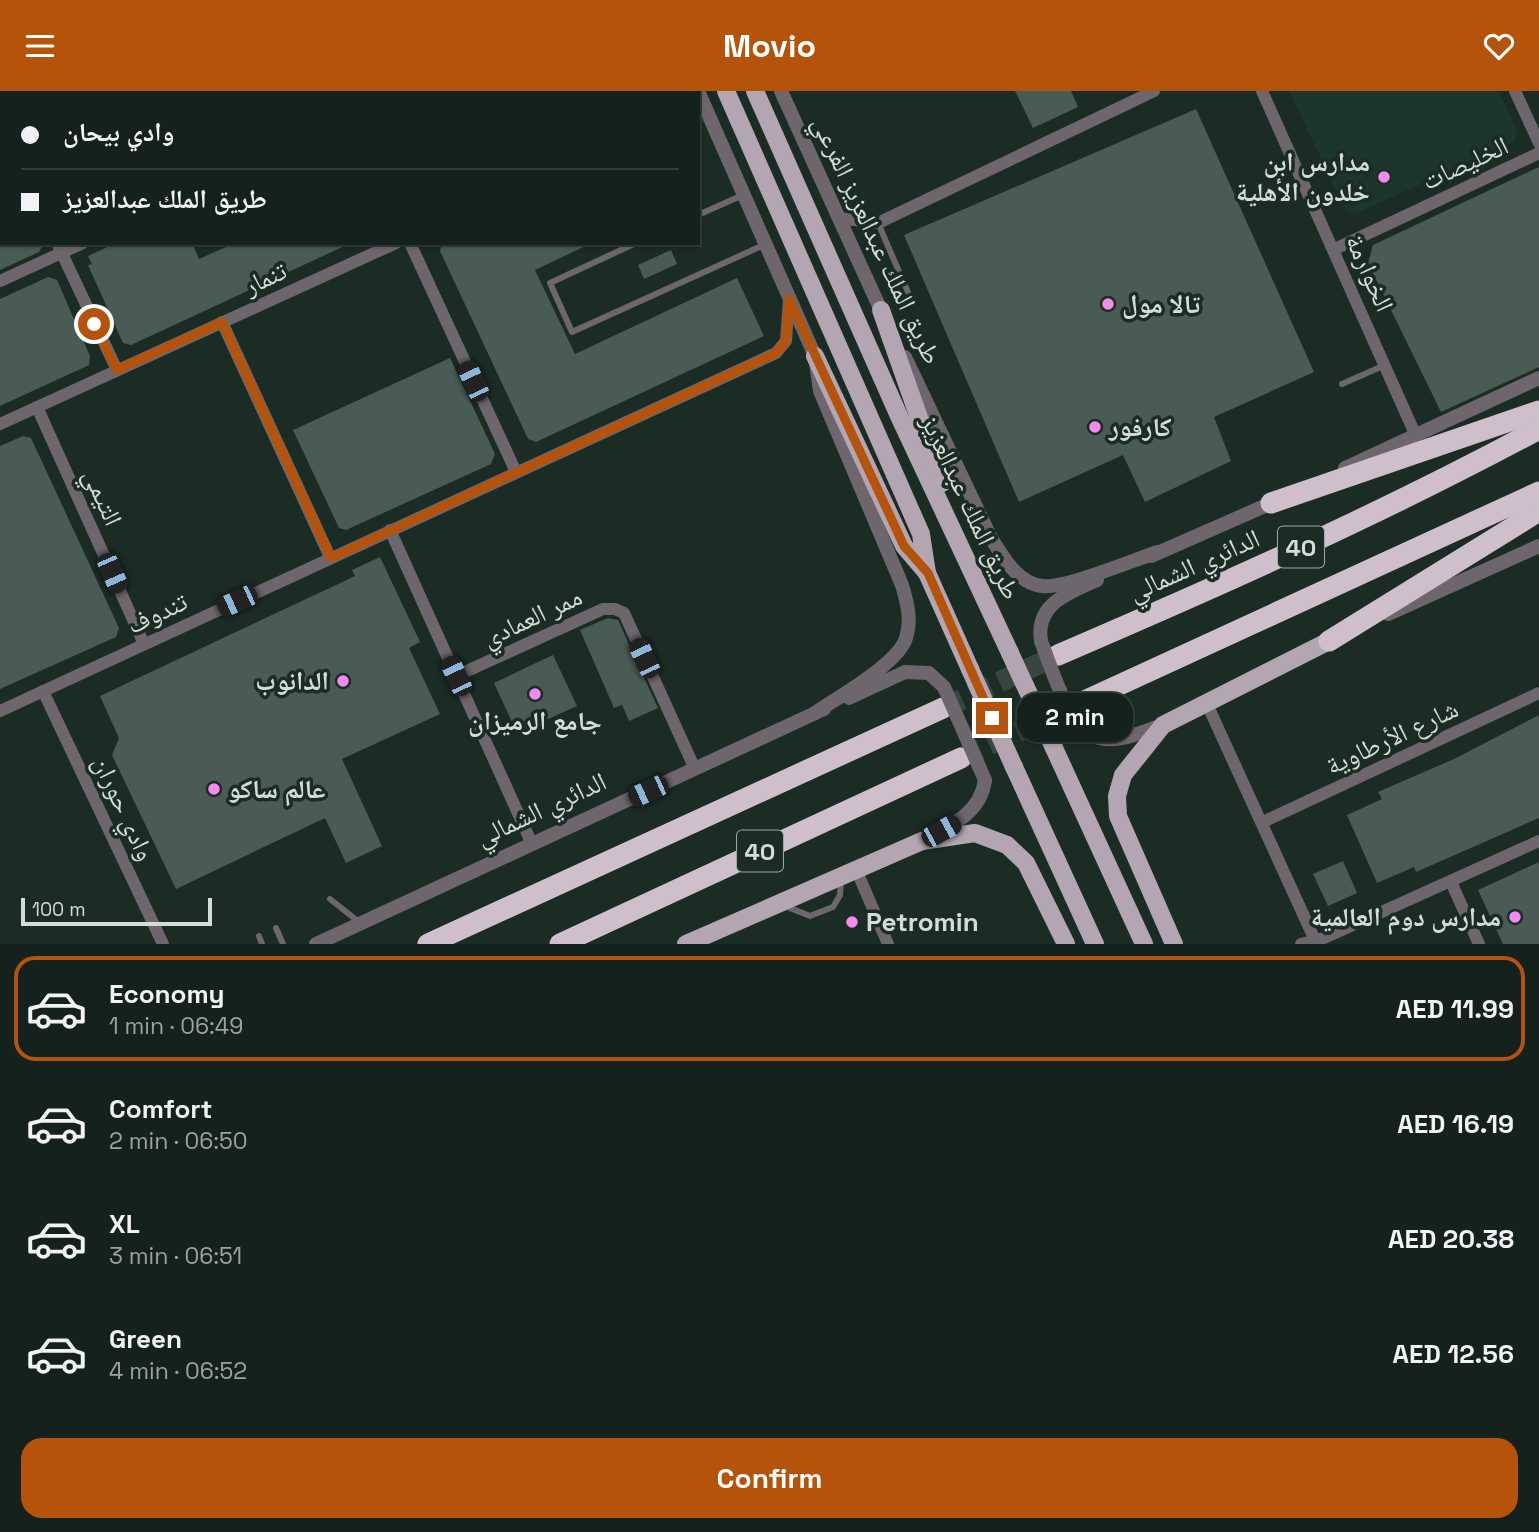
<!DOCTYPE html>
<html lang="en">
<head>
<meta charset="utf-8">
<style>
  :root { --surface:#14211c; --page:#1d2925; --text:#f1f3f6; --muted:#9da3a3; --line:#333e3b; --accent:#b45309 }
  body { margin:0; font-family:"Space Grotesk","Noto Naskh Arabic",sans-serif; background:var(--page); color:var(--text); height:100vh; display:flex; flex-direction:column; font-size:26px; white-space:nowrap }
  * { box-sizing:border-box; margin:0 }
  p { font-size:23px; color:var(--muted) }
  .icon { flex:none; width:38px; height:38px; fill:none; stroke:currentColor; stroke-width:2; stroke-linecap:round; stroke-linejoin:round }
  .map { position:relative; height:853px; overflow:hidden }
  .panel { display:flex; flex-direction:column; background:var(--surface); flex:1 }
  .panel>* { flex:none }
  .hud { position:absolute; left:0px; top:0px; width:700px; height:154px; box-shadow:0 2px 5px #0004,0 0 0 2px var(--line); display:grid; align-content:center; height:154px; padding:0 21px; background:var(--surface) }
  .scale { position:absolute; left:21px; bottom:18px; width:191px; box-sizing:border-box; padding-left:7px; border:4px solid #d3ddd8; border-top:0; font-size:19px; line-height:24px; white-space:nowrap; color:#d3ddd8; -webkit-text-stroke:5px #1b2c25; paint-order:stroke }
  .end { position:absolute; width:32px; height:32px; margin:-16px; border:9px solid #b45309; background:#fff; box-shadow:0 0 0 4px #fff }
  .from { border-radius:50% }
  .bubble { position:absolute; height:49px; border-radius:21px; background:var(--surface); box-shadow:0 2px 5px #0004,0 0 0 2px var(--line); font-size:23px; font-weight:600; line-height:49px; text-align:center }
  .car { position:absolute; width:21px; height:42px; margin:-21px -10px; border-radius:9px; box-shadow:0 0 5px 2px #0007; background:linear-gradient(#222 24%,#8ab4d8 0 40%,#222 0 76%,#8ab4d8 0 86%,#222 0) }
  .hud b { display:flex; align-items:center; gap:24px; height:66px; font-size:26px }
  .hud b+b { border-top:2px solid var(--line) }
  .hud i { width:18px; height:18px; background:var(--text) }
  ul { padding:12px 0 0; list-style:none }
  li { display:flex; align-items:center; gap:21px; height:105px; margin:0 14px 10px; padding:0 7px; border:4px solid transparent; border-radius:21px }
  li div { flex:1 }
  li b { display:block; font-size:26px }
  li em { font-style:normal; font-weight:600 }
  li.on { border-color:var(--accent) }
  li>.icon { width:63px; height:63px; stroke-width:1.5 }
  .button { display:flex; gap:14px; margin-top:auto; padding:14px 21px }
  .button a { flex:1; height:80px; border-radius:21px; background:var(--accent); color:#fff; font-size:28px; font-weight:600; line-height:80px; text-align:center }
  header { display:flex; justify-content:space-between; align-items:center; height:91px; padding:0 21px; background:var(--accent); color:#fff; font-size:32px; font-weight:600 }
  .map>svg:first-child { display:block }
</style>
</head>
<body>
<header><svg class="icon" aria-label="menu" viewBox="0 0 24 24"><path d="M4 6h16M4 12h16M4 18h16"/></svg>Movio<svg class="icon" aria-label="heart" viewBox="0 0 24 24"><path d="M12 20l-8-8c-3-5 5-10 8-4 3-6 11-1 8 4z"/></svg></header>
<div class="map">
<svg width="1539" height="853" viewBox="0 0 1539 853">
  <rect width="100%" height="100%" fill="#1b2c25"/>
  <!-- built -->
  <polygon fill="#1d362c" points="1289,0 1499,0 1517,40 1514,51 1357,122 1346,120"/>
  <!-- building -->
  <g fill="#495c54">
    <polygon points="1015,0 1071,0 1078,16 1033,37"/>
    <polygon points="1196,18 1314,281 1214,326 1231,370 1145,411 1123,364 1019,411 904,144"/>
    <polygon points="1539,76 1539,276 1441,321 1368,172 1373,154"/>
    <polygon points="0,152 44,152 39,161 0,179"/>
    <polygon points="116,152 192,152 199,168 235,152 351,152 131,254 123,252 88,174 92,173 88,165"/>
    <polygon points="442,152 592,152 535,179 575,263 737,187 764,245 536,351 528,348 440,160"/>
    <polygon points="671,159 677,173 644,188 638,174"/>
    <polygon points="48,186 57,189 90,265 89,274 0,315 0,208"/>
    <polygon points="450,267 495,363 491,373 346,439 339,437 293,339"/>
    <polygon points="23,345 31,347 119,537 116,546 0,598 0,355"/>
    <polygon points="380,466 420,551 409,557 440,623 342,668 382,755 346,772 325,727 176,798 112,664 119,647 100,605 355,485 352,479"/>
    <polygon points="608,527 618,529 658,617 629,630 622,614 614,617 580,539"/>
    <polygon points="553,564 577,615 517,642 494,592"/>
    <polygon points="1539,624 1539,727 1416,781 1414,776 1377,792 1347,724 1382,708 1378,701 1454,668"/>
    <polygon points="1343,770 1357,802 1328,815 1313,783"/>
    <polygon points="1539,771 1539,853 1503,853 1478,799"/>
  </g>
  <g fill="none" stroke-linecap="round" stroke-linejoin="round">
    <!-- motorway-tunnel -->
    <g stroke="#374740" stroke-width="21" stroke-dasharray="21 10" stroke-linecap="butt">
      <polyline points="943,617 1058,564"/>
      <polyline points="961,667 1080,612"/>
    </g>
    <!-- service -->
    <g stroke="#6d676d" stroke-width="6">
      <polyline points="698,124 743,104"/>
      <polyline points="878,132 913,213"/>
      <polyline points="636,152 550,192 572,241 766,153"/>
      <polyline points="1342,293 1385,274"/>
      <polyline points="330,808 359,831"/>
      <polyline points="785,815 810,825 833,816 840,804 841,787"/>
      <polyline points="276,837 283,853"/>
      <polyline points="259,845 262,853"/>
    </g>
    <!-- minor -->
    <g stroke="#6d676d" stroke-width="12">
      <polyline points="305,0 306,2"/>
      <polyline points="535,0 536,2"/>
      <polyline points="1262,0 1416,345"/>
      <polyline points="1515,0 1539,52"/>
      <polyline points="839,127 878,132 1154,0"/>
      <polyline points="57,152 117,279"/>
      <polyline points="410,152 516,381"/>
      <polyline points="1335,158 1539,62"/>
      <polyline points="0,190 83,152"/>
      <polyline points="222,231 330,466"/>
      <polyline points="37,316 144,553"/>
      <polyline points="0,333 396,152"/>
      <polyline points="390,439 532,753"/>
      <polyline points="456,585 603,518 615,518 624,522 695,678"/>
      <polyline points="43,600 163,853"/>
      <polyline points="1207,613 1314,847"/>
      <polyline points="0,620 776,262 786,250 789,208"/>
      <polyline points="1263,731 1539,602"/>
      <polyline points="856,778 888,853"/>
      <polyline points="1451,791 1479,853"/>
      <polyline points="1301,853 1324,847 1539,750"/>
    </g>
    <!-- tertiary -->
    <g stroke="#6d676d" stroke-width="14">
      <path d="M698,0L815,265L820,300L902,494C907,511 912,529 906,547C898,573 838,606 815,622"/>
      <polyline points="781,0 884,226"/>
      <polyline points="64,2 68,0"/>
      <polyline points="114,2 118,0"/>
      <polyline points="0,31 2,30"/>
      <polyline points="0,54 2,54"/>
      <path d="M905,266L991,447C1003,466 1017,492 1042,495C1065,498 1133,469 1158,461"/>
      <polyline points="1345,377 1539,287"/>
      <polyline points="1151,465 1276,410"/>
      <polyline points="1388,523 1539,455"/>
      <path d="M1041,550C1035,513 1068,502 1097,489"/>
      <polyline points="849,607 905,581 929,582 944,596"/>
      <path d="M1089,643C1113,656 1138,642 1163,634"/>
      <path d="M929,746C955,733 981,720 985,689"/>
      <polyline points="316,853 824,618"/>
    </g>
    <!-- primary -->
    <g stroke="#b3a6b2" stroke-width="18">
      <polyline points="726,0 921,443 927,482 970,578"/>
      <polyline points="755,0 899,325 1010,562"/>
      <polyline points="881,219 942,392"/>
      <polyline points="815,265 904,455 927,482"/>
      <polyline points="1054,657 1144,853"/>
      <polyline points="1014,676 1095,853"/>
      <polyline points="686,853 922,750 975,742 1007,754 1026,772 1066,853"/>
      <polyline points="1174,853 1118,725 1117,705 1123,684 1163,634 1329,550"/>
    </g>
    <!-- motorway -->
    <g stroke="#cfbfcd" stroke-width="21">
      <polyline points="1271,412 1539,320"/>
      <polyline points="1329,550 1539,420"/>
      <path d="M1058,564C1221,494 1383,422 1539,338"/>
      <polyline points="1080,612 1539,401"/>
      <polyline points="428,853 943,617"/>
      <polyline points="560,853 961,667"/>
    </g>
    <!-- tertiary-bridge -->
    <g stroke="#6d676d" stroke-width="14">
      <path d="M1041,550C1054,584 1063,618 1089,643"/>
      <polyline points="944,596 985,689"/>
    </g>
    <!-- primary-bridge -->
    <g stroke="#b3a6b2" stroke-width="18">
      <polyline points="1010,562 1054,657"/>
      <polyline points="970,578 1014,676"/>
    </g>
  </g>
  <g fill="none" stroke-linecap="round" stroke-linejoin="round">
    <!-- route -->
    <polyline stroke="#b45309" stroke-width="9" points="94,233 117,279 222,231 331,467 776,262 786,250 789,208 904,455 928,482 992,627"/>
  </g>
  <!-- markers -->
  <g fill="#f489f0" stroke="#1b2c25" stroke-width="2.5">
    <circle cx="1384" cy="86" r="7"/>
    <circle cx="1108" cy="213" r="7"/>
    <circle cx="1095" cy="336" r="7"/>
    <circle cx="343" cy="590" r="7"/>
    <circle cx="535" cy="603" r="7"/>
    <circle cx="214" cy="698" r="7"/>
    <circle cx="1515" cy="826" r="7"/>
    <circle cx="852" cy="831" r="7"/>
  </g>
  <g text-anchor="middle" dominant-baseline="central" stroke-width="7" stroke-linejoin="round" paint-order="stroke">
    <!-- shield labels -->
    <g fill="#1b2c25" stroke="#9ca8a2" stroke-width="2">
      <rect x="1278" y="435.5" width="46" height="41" rx="5"/>
      <rect x="737" y="739.5" width="46" height="41" rx="5"/>
    </g>
    <g font-size="24" font-weight="bold" fill="#d3ddd8">
      <text x="1301" y="456">40</text>
      <text x="760" y="760">40</text>
    </g>
    <!-- poi labels -->
    <g font-size="26" font-weight="bold" fill="#d3ddd8" stroke="#1b2c25" text-anchor="start">
      <text x="1370" y="71" text-anchor="end">مدارس ابن<tspan x="1370" dy="30">خلدون الأهلية</tspan></text>
      <text x="1122" y="213">تالا مول</text>
      <text x="1109" y="336">كارفور</text>
      <text x="329" y="590" text-anchor="end">الدانوب</text>
      <text x="535" y="630" text-anchor="middle">جامع الرميزان</text>
      <text x="228" y="698">عالم ساكو</text>
      <text x="1501" y="826" text-anchor="end">مدارس دوم العالمية</text>
      <text x="866" y="831">Petromin</text>
    </g>
    <!-- street labels -->
    <g font-size="26" fill="#d3ddd8" stroke="#1b2c25">
      <text transform="translate(1465 72) rotate(-25)">الخليصات</text>
      <text transform="translate(877 149) rotate(65)">طريق الملك عبدالعزيز الفرعي</text>
      <text transform="translate(1370 182) rotate(66)">الخوارمة</text>
      <text transform="translate(265 187) rotate(-25)">تنمار</text>
      <text transform="translate(103 406) rotate(66)">التيمي</text>
      <text transform="translate(971 416) rotate(65)">طريق الملك عبدالعزيز</text>
      <text transform="translate(1194 474) rotate(-24)">الدائري الشمالي</text>
      <text transform="translate(157 522) rotate(-25)">تندوف</text>
      <text transform="translate(532 526) rotate(-25)">ممر العمادي</text>
      <text transform="translate(1392 646) rotate(-25)">شارع الأرطاوية</text>
      <text transform="translate(124 717) rotate(65)">وادي حوران</text>
      <text transform="translate(541 718) rotate(-25)">الدائري الشمالي</text>
    </g>
  </g>
</svg>
<div class="scale">100 m</div>
<i class="end from" style="left:94px;top:233px"></i>
<i class="end" style="left:992px;top:627px"></i>
<div class="bubble" style="left:1017px;top:602px;width:116px">2 min</div>
<i class="car" style="left:473px;top:290px;rotate:335deg"></i>
<i class="car" style="left:112px;top:482px;rotate:156deg"></i>
<i class="car" style="left:237px;top:510px;rotate:245deg"></i>
<i class="car" style="left:644px;top:567px;rotate:335deg"></i>
<i class="car" style="left:456px;top:585px;rotate:335deg"></i>
<i class="car" style="left:648px;top:700px;rotate:245deg"></i>
<i class="car" style="left:941px;top:740px;rotate:61deg"></i>
<div class="hud">
<b><i class="from"></i>وادي بيحان</b>
<b><i></i>طريق الملك عبدالعزيز</b>
</div>
</div>
<section class="panel">
<ul>
<li class="on"><svg class="icon" aria-label="car" viewBox="0 0 24 24"><path d="M5 17H2v-5l4-1 3-4h7l3 4 3 1v5h-3M9 17h6M6 11h13"/><circle cx="7" cy="17" r="2"/><circle cx="17" cy="17" r="2"/></svg><div><b>Economy</b><p>1 min · 06:49</p></div><em>AED 11.99</em></li>
<li><svg class="icon" aria-label="car" viewBox="0 0 24 24"><path d="M5 17H2v-5l4-1 3-4h7l3 4 3 1v5h-3M9 17h6M6 11h13"/><circle cx="7" cy="17" r="2"/><circle cx="17" cy="17" r="2"/></svg><div><b>Comfort</b><p>2 min · 06:50</p></div><em>AED 16.19</em></li>
<li><svg class="icon" aria-label="car" viewBox="0 0 24 24"><path d="M5 17H2v-5l4-1 3-4h7l3 4 3 1v5h-3M9 17h6M6 11h13"/><circle cx="7" cy="17" r="2"/><circle cx="17" cy="17" r="2"/></svg><div><b>XL</b><p>3 min · 06:51</p></div><em>AED 20.38</em></li>
<li><svg class="icon" aria-label="car" viewBox="0 0 24 24"><path d="M5 17H2v-5l4-1 3-4h7l3 4 3 1v5h-3M9 17h6M6 11h13"/><circle cx="7" cy="17" r="2"/><circle cx="17" cy="17" r="2"/></svg><div><b>Green</b><p>4 min · 06:52</p></div><em>AED 12.56</em></li>
</ul>
<div class="button"><a>Confirm</a></div>
</section>
</body>
</html>
